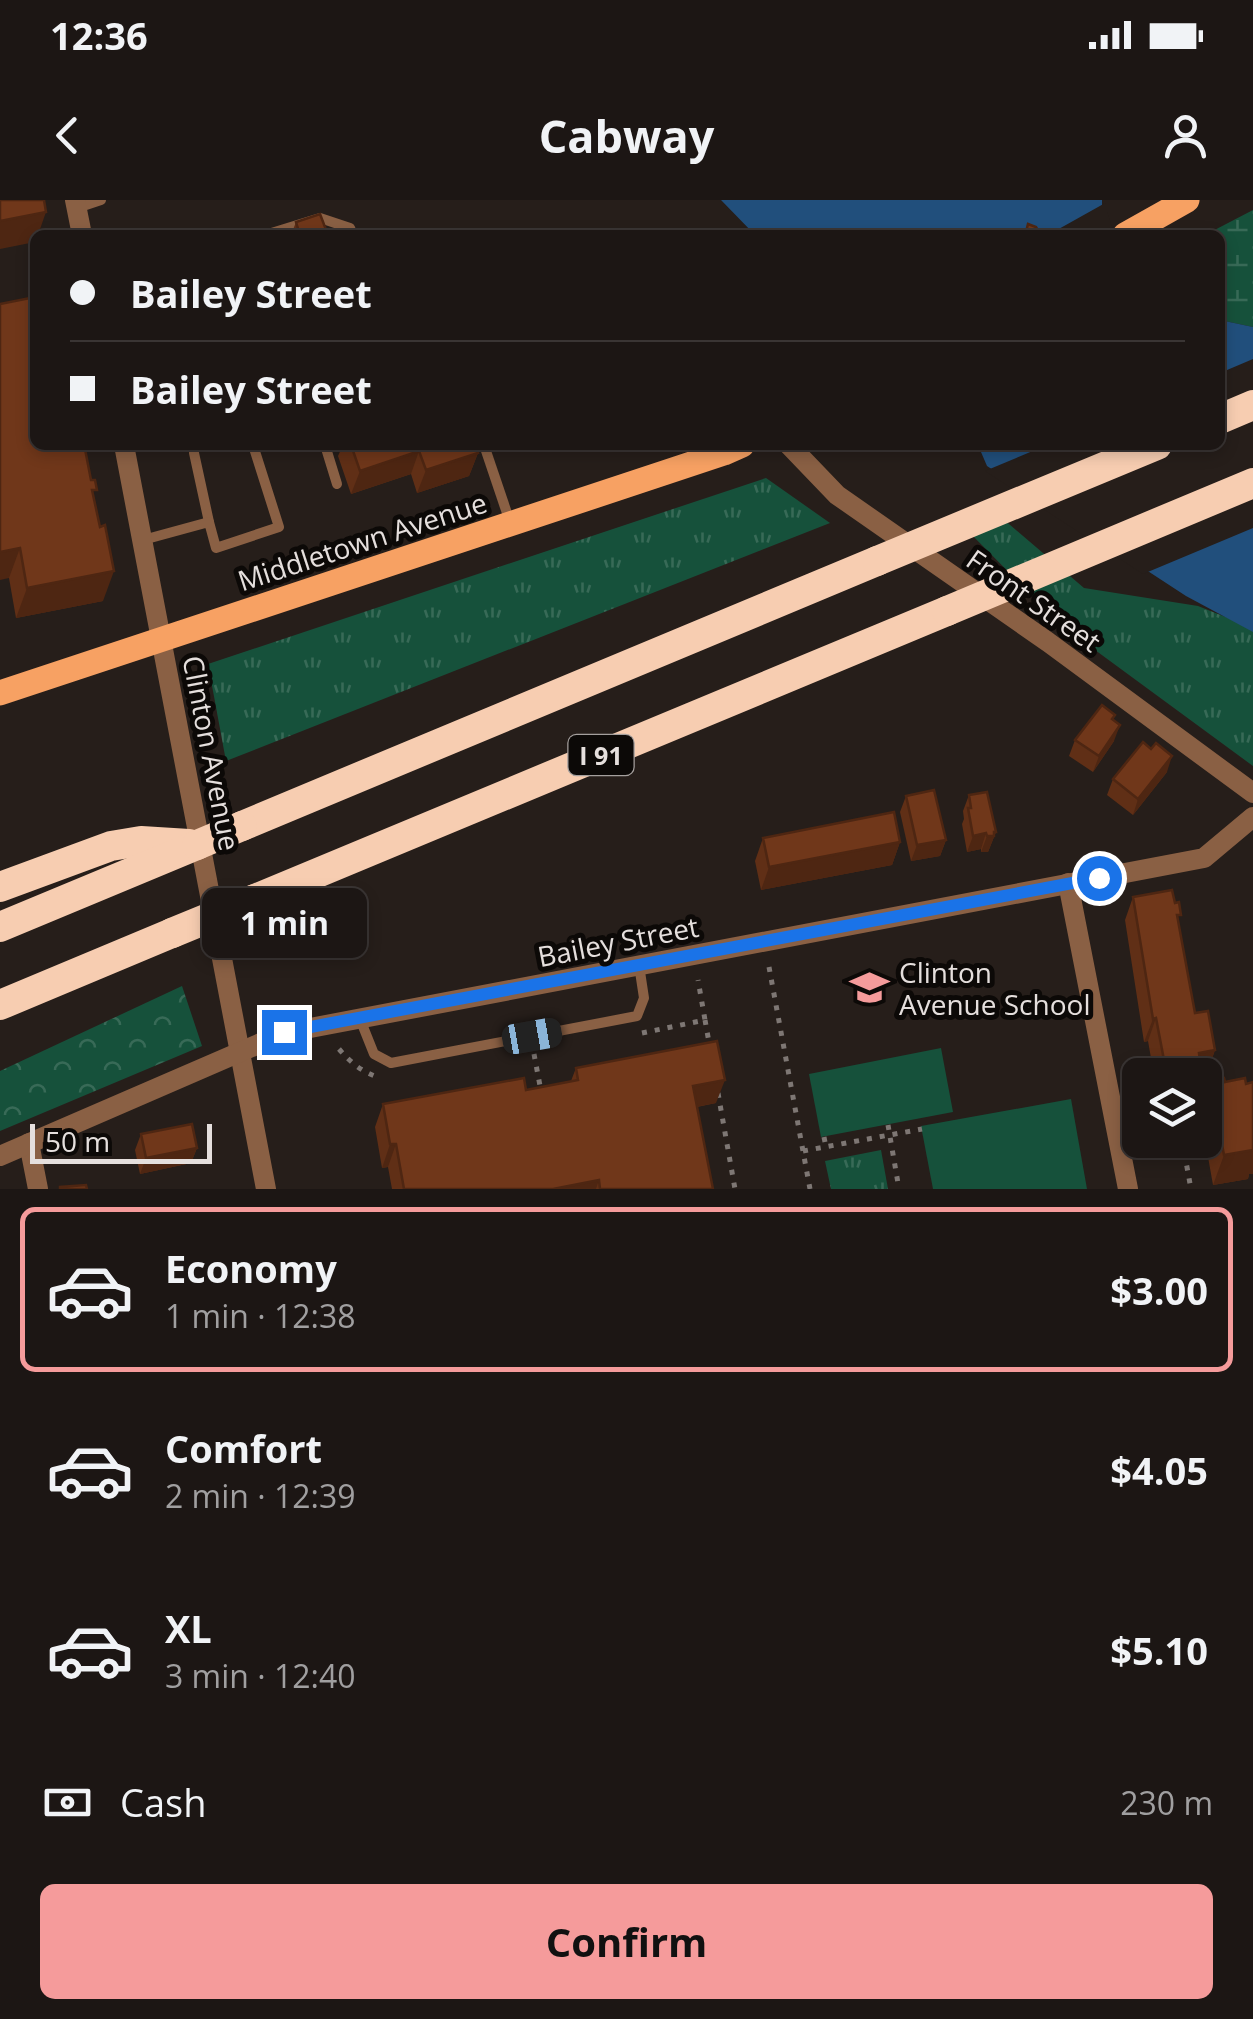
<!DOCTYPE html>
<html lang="en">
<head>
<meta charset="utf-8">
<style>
  :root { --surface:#1c1614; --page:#251f1d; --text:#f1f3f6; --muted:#a09fa0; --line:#3a3534; --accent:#f59b9b }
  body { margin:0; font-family:"Open Sans",sans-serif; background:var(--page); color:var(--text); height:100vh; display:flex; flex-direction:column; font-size:38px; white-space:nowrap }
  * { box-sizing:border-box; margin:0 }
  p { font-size:32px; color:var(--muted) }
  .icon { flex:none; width:55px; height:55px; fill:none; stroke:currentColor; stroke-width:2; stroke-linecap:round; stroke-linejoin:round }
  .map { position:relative; height:989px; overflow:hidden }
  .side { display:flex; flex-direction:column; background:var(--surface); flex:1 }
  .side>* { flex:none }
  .hud { position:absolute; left:30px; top:30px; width:1195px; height:220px; border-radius:15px; box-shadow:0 5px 15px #0003,0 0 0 2px var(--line); display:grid; align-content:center; height:220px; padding:0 40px; background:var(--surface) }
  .tools { position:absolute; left:1122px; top:858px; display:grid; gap:20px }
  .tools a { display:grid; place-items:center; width:100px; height:100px; border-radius:15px; background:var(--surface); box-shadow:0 5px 15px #0003,0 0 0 2px var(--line); font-size:50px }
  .scale { position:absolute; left:30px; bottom:25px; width:182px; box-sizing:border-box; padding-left:10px; border:5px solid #e5dfdd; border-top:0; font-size:28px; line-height:35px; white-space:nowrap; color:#e5dfdd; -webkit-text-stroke:8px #0c0907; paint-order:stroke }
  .end { position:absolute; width:45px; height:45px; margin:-22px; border:12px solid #1a73e8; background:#fff; box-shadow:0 0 0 5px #fff }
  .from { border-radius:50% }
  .bubble { position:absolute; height:70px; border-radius:15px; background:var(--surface); box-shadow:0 5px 15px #0003,0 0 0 2px var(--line); font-size:32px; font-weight:700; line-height:70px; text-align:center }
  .car { position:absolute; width:30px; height:60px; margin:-30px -15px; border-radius:12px; box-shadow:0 0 8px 2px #0007; background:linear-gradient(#222 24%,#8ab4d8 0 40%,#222 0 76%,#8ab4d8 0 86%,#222 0) }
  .hud b { display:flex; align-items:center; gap:35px; height:95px; font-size:38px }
  .hud b+b { border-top:2px solid var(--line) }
  .hud i { width:25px; height:25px; background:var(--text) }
  ul { padding:18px 0 0; list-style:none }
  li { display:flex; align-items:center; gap:30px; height:165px; margin:0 20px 15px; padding:0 20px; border:5px solid transparent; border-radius:15px }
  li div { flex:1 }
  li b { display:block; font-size:38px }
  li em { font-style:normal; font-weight:700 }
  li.active { border-color:var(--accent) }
  li>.icon { width:90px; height:90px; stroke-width:1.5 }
  .pay { display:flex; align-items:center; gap:25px; height:110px; padding:0 40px; font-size:38px }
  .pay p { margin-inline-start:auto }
  .action { display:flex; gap:20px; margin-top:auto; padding:20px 40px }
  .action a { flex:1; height:115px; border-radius:15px; background:var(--accent); color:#111; font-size:40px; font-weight:700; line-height:115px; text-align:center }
  .status { display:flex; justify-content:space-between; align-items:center; height:70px; padding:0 50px; background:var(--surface); direction:ltr }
  .status svg { height:28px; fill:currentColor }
  header { display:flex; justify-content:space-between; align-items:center; height:130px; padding:0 40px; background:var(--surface); font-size:45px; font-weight:700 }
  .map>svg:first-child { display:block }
</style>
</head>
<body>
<div class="status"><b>12:36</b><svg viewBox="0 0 49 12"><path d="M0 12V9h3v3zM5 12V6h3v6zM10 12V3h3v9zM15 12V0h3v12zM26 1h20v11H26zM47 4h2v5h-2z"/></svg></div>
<header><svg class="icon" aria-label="back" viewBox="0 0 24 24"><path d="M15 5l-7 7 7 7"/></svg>Cabway<svg class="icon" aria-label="person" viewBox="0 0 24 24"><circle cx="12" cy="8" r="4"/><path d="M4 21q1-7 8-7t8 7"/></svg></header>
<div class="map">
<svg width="1253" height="989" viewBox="0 0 1253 989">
  <defs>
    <pattern id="grass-tufts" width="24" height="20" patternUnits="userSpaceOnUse" patternTransform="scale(2.5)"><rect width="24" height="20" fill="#16513b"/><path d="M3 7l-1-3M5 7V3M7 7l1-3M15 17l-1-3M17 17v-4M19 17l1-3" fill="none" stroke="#386a57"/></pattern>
    <pattern id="forest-crowns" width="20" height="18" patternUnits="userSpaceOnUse" patternTransform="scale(2.5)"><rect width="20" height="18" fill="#16513b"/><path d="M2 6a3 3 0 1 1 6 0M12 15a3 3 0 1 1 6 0" fill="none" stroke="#386a57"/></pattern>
    <pattern id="wetland-marsh" width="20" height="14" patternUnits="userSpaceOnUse" patternTransform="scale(2.5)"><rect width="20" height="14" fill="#16513b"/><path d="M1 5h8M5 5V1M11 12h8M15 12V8" fill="none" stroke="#386a57"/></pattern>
  </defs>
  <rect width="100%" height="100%" fill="#261e1a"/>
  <!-- grass -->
  <g fill="url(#grass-tufts)">
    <polygon points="766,278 830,323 226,561 208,464"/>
    <polygon points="995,312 1084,388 1198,406 1253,428 1253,566 1061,425 964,327"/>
    <polygon points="881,950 888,989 831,989 825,961"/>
  </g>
  <!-- forest -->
  <polygon fill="url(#forest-crowns)" points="182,786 202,846 0,931 0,871"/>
  <!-- wetland -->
  <polygon fill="url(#wetland-marsh)" points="1253,10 1253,127 1220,120 1220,35 1205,35"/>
  <!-- pitch -->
  <g fill="#16513b">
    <polygon points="941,848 953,912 821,937 809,874"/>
    <polygon points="1071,899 1087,989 933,989 921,926"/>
  </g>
  <!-- water -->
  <g fill="#214f7c">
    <polygon points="721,0 1102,0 1102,13 1110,35 755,35"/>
    <polygon points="1220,120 1253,127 1253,432 1186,396 987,266 978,245 1220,245"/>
  </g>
  <!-- pier -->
  <g fill="#261e1a">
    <polygon points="1107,2 1107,12 1115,35 1048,35"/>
    <polygon points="1253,159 1253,328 1143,374 985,271 1047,245 1220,245 1220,173"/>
  </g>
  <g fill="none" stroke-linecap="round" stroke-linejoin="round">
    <!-- path -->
    <g stroke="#7e7774" stroke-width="5" stroke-dasharray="5 8" stroke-linecap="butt">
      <polyline points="769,767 810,989"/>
      <polyline points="705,820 710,848"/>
      <polyline points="642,833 705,820 698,780"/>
      <path d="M339,849C351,863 363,873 381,878"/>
      <polyline points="534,854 541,891"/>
      <polyline points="718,893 735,989"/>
      <polyline points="888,925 899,989"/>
      <polyline points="824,937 826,947"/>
      <polyline points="1182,940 1191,989"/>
      <polyline points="803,951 922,929"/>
    </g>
    <!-- service -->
    <g stroke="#8a6044" stroke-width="10">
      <polyline points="77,8 101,0"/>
      <polyline points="265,35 320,18 350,28 353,35"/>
      <polyline points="325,245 337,284"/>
      <polyline points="484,245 510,322"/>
      <polyline points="194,253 209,322"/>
      <polyline points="143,340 209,322 216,348 279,327 253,245"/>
      <polyline points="360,819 374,854 391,863 637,816 644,798 639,765"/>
    </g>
    <!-- minor -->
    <g stroke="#8a6044" stroke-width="20">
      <polyline points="75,0 82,35"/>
      <polyline points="124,245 266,989"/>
      <polyline points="789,245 837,295 1048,442 1253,593"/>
      <polyline points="1068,683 1128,989"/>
      <polyline points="29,943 38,989"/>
      <polyline points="0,956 284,833 1204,658 1253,617"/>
    </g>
    <!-- primary -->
    <g stroke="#f7a163" stroke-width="25">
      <polyline points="1125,35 1187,0"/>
      <polyline points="0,493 724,253 742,245"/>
    </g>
    <!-- motorway -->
    <g stroke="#f7cdb1" stroke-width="30">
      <polyline points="1220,219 1253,205"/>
      <polyline points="242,626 877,361"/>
      <polyline points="0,687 111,646 141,641 189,644"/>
      <polyline points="255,699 947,411"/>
      <polyline points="0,727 197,645"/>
      <polyline points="0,805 172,733"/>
    </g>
    <!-- motorway-bridge -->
    <g stroke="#f7cdb1" stroke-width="30">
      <polyline points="877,361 1157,245"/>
      <polyline points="947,411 1253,283"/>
      <polyline points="197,645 242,626"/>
      <polyline points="172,733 255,699"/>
    </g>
  </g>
  <!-- wall -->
  <g fill="#602f16">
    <polygon points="296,22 328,35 291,35"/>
    <polygon points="0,104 86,258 94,298 103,401 16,418 9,378"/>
    <polygon points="343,245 475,245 478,253 469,276 417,293 411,274 351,294 338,256"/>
    <polygon points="1115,515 1113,520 1114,541 1093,572 1069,556 1075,540"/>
    <polygon points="1167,572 1133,615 1107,595 1113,579"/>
    <polygon points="969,595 996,632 988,652 981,652 981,649 967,652 962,624 964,619 963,611"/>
    <polygon points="906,596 946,640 940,656 911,661 900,612"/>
    <polygon points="763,638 900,642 892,665 761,690 755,661"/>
    <polygon points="1133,697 1178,723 1195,813 1215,850 1207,873 1196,875 1154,875 1148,841 1144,842 1125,720"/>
    <polygon points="576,868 716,903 697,907 713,989 392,989 388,967 382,968 375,927 383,904 526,890 571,881"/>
    <polygon points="1210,881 1246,884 1253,882 1253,974 1249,974 1248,979 1213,985 1205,940 1205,895"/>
    <polygon points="141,934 197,948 191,963 140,974 135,950"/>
  </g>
  <!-- shaded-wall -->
  <g fill="#4e2612">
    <polygon points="46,12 38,35 35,35 35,42 0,49 0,21"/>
    <polygon points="419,251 411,274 351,294 360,271"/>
    <polygon points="478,253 469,276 417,293 426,270"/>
    <polygon points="20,348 9,378 0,380 0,352"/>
    <polygon points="114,371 103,401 16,418 27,388"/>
    <polygon points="1120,525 1114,541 1093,572 1099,556"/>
    <polygon points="1172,556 1167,572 1133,615 1138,599"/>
    <polygon points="994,632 996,632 988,652 981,652 987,636"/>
    <polygon points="986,633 981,649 967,652 973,636"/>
    <polygon points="946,640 940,656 911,661 917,645"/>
    <polygon points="900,642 892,665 761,690 769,667"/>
    <polygon points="1156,818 1148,841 1144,842 1153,819"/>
    <polygon points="1215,850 1207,873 1196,875 1172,875 1176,864 1199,853"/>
    <polygon points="1175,858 1169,875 1159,875 1164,860"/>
    <polygon points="725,880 716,903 685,909 693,886"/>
    <polygon points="390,944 396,944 388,967 382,968"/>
    <polygon points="197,948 191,963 140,974 146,958"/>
    <polygon points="1253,950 1253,974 1249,974 1248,979 1213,985 1224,955"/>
    <polygon points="599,980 596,989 553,989"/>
  </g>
  <!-- building -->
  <g fill="#70371a" stroke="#4e2612" stroke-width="2.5">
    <polygon points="0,0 44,0 46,12 0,21"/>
    <polygon points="320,14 328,35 300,35 296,22"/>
    <polygon points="1028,24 1036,27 1041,35 1028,35 1026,32"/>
    <polygon points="35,97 35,245 90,245 90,248 85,249 91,280 95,280 97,290 92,290 100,327 105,325 114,371 27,388 20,348 0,352 0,104"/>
    <polygon points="351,245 475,245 478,253 426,270 419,251 360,271"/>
    <polygon points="1102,505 1115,515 1112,519 1120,525 1099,556 1075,540"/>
    <polygon points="1143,542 1151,549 1156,543 1172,556 1138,599 1113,579"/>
    <polygon points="934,590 946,640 917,645 906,596"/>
    <polygon points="987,592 996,632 994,632 994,636 987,636 986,633 973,636 968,608 971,608 969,595"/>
    <polygon points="894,612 900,642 769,667 763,638"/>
    <polygon points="1172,690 1175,703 1179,702 1181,715 1177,715 1195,813 1208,811 1215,850 1199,853 1200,860 1176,864 1175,858 1164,860 1156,818 1153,819 1133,697"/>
    <polygon points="717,841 725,880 693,886 713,989 600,989 599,980 553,989 404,989 396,944 390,944 383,904 524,878 526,890 578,880 576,868"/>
    <polygon points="1224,878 1225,882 1245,878 1246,884 1253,882 1253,950 1224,955 1210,881"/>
    <polygon points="192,924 197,948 146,958 141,934"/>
    <polygon points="86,985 87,989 60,989 60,987"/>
  </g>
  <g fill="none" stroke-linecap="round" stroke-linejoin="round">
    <!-- route -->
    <polyline stroke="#1a73e8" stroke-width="12" points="284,832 1099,678"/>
  </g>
  <!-- icons -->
  <defs>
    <symbol id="school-bare" viewBox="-9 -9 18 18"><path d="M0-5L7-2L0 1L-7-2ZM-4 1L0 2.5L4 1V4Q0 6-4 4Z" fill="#f59b9b" stroke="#0c0907" stroke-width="2.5" paint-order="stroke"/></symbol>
  </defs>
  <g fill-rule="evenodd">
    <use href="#school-bare" x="842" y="760" width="55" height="55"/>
  </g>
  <g text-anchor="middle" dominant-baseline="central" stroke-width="10" stroke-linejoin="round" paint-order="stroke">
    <!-- shield labels -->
    <rect fill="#0c0907" stroke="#a49f9d" stroke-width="2.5" x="568.5" y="535" width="65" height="40" rx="8"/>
    <g font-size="25" font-weight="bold" fill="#e5dfdd">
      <text x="601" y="555">I 91</text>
    </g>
    <!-- street labels -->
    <g font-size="28" fill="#e5dfdd" stroke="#0c0907">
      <text transform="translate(362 341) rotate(-18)">Middletown Avenue</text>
      <text transform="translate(1034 400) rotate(35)">Front Street</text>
      <text transform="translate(212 553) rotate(79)">Clinton Avenue</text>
      <text transform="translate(618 741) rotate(-11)">Bailey Street</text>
    </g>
    <!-- poi labels -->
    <g font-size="28" fill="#e5dfdd" stroke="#0c0907" text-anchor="start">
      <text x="899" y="772">Clinton<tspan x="899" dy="32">Avenue School</tspan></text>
    </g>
  </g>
</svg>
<div class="tools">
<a><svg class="icon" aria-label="layers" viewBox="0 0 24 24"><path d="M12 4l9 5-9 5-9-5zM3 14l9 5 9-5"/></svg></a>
</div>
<div class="scale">50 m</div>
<i class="end from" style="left:1099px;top:678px"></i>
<i class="end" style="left:284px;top:832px"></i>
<div class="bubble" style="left:202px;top:688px;width:165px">1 min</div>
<i class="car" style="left:532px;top:836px;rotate:80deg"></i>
<div class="hud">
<b><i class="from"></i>Bailey Street</b>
<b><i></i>Bailey Street</b>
</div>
</div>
<section class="side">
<ul>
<li class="active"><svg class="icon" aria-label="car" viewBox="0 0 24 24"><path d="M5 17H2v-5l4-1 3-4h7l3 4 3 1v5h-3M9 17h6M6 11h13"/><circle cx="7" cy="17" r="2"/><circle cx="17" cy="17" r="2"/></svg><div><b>Economy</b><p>1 min · 12:38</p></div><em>$3.00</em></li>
<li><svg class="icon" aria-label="car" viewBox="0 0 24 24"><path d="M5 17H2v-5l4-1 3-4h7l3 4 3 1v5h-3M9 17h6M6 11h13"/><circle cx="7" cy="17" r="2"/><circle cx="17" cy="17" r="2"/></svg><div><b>Comfort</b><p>2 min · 12:39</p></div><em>$4.05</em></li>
<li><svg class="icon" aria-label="car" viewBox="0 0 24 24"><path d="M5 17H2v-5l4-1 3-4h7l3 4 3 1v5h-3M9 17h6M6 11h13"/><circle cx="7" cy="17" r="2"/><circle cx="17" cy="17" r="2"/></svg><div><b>XL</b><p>3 min · 12:40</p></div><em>$5.10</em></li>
</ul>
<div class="pay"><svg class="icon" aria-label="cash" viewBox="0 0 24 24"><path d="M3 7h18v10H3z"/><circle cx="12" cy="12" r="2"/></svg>Cash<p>230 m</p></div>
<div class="action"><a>Confirm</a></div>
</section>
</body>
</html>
